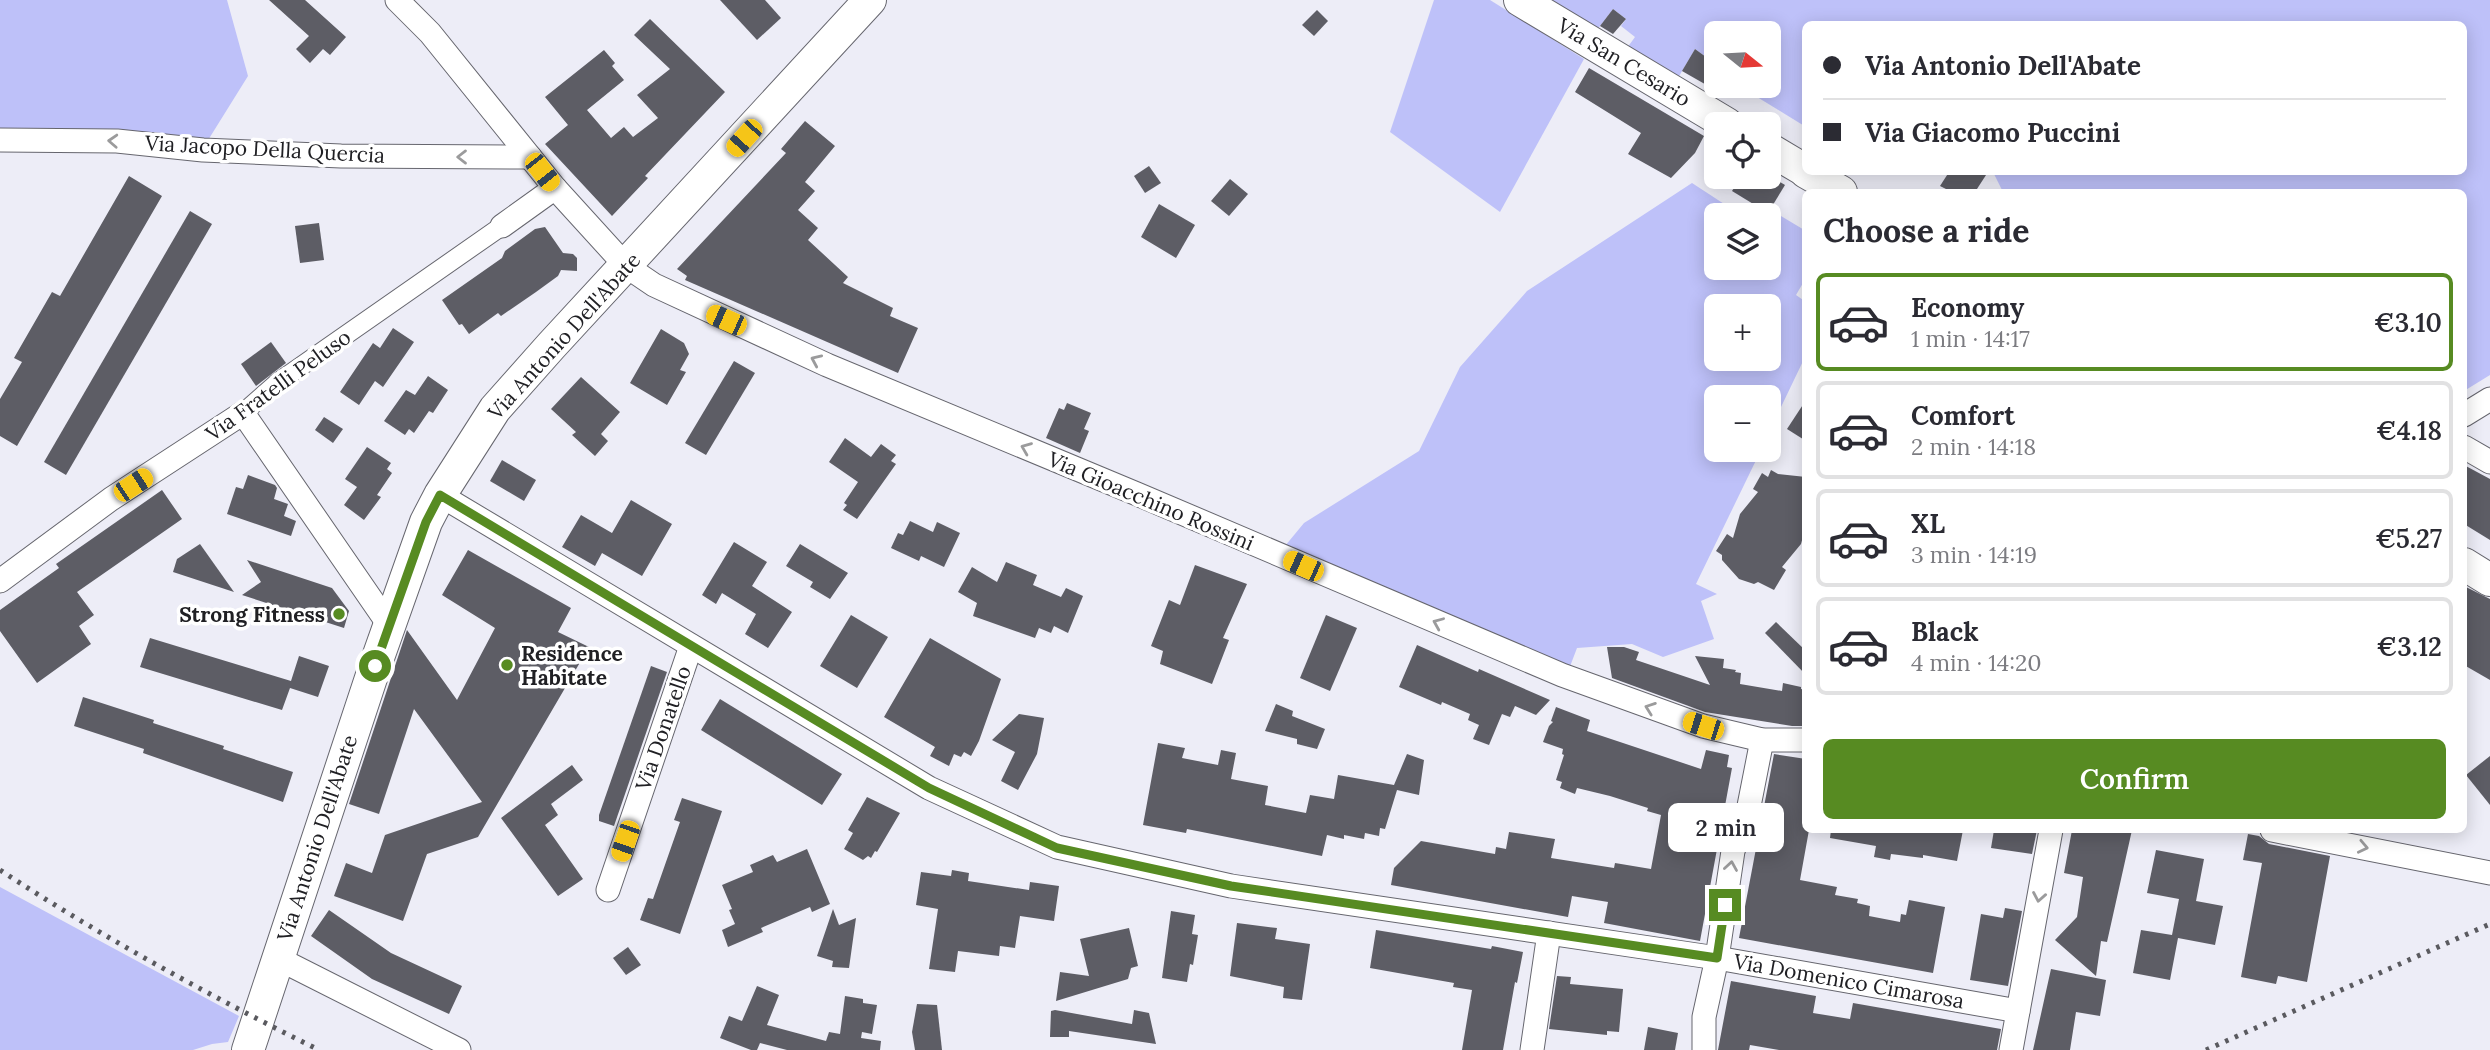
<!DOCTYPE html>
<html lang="en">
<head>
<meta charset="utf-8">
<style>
  :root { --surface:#fff; --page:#f2f2f3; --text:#2b2b33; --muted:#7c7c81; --line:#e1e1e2; --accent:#578b22 }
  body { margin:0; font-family:Lora,serif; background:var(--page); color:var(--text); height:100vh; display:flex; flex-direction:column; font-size:26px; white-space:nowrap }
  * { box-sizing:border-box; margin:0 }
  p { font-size:23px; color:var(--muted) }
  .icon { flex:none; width:38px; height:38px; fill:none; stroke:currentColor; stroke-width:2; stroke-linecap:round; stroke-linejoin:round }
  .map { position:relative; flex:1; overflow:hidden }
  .drawer { position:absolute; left:1802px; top:189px; width:665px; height:644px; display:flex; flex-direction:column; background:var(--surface); border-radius:10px; box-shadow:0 4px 18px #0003 }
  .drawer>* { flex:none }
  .top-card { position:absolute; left:1802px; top:21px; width:665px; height:154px; border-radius:10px; box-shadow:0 4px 18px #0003; display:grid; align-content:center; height:154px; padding:0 21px; background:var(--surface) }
  .needle { width:46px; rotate:108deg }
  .buttons { position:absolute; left:1704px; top:21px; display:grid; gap:14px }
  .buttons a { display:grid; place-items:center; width:77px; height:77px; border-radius:10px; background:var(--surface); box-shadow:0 4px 18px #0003; font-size:35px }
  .end { position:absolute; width:32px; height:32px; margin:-16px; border:9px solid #578b22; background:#fff; box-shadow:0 0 0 4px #fff }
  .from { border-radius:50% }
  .bubble { position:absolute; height:49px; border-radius:10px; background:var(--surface); box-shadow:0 4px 18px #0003; font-size:23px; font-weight:600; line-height:49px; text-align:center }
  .car { position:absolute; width:21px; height:42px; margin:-21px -10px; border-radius:9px; box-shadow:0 0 5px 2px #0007; background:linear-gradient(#f5c518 24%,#345 0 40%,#f5c518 0 76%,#345 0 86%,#f5c518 0) }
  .top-card b { display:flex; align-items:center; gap:24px; height:66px; font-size:26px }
  .top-card b+b { border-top:2px solid var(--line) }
  .top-card i { width:18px; height:18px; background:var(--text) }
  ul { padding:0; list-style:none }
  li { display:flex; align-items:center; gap:21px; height:98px; margin:0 14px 10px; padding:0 7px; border:4px solid var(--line); border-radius:10px }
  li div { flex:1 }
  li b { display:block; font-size:26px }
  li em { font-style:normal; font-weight:600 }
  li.current { border-color:var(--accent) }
  li>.icon { width:63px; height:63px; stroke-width:1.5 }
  h2 { padding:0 21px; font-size:32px; line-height:84px }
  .action { display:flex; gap:14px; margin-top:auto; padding:14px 21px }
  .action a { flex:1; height:80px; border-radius:10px; background:var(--accent); color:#fff; font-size:28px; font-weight:600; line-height:80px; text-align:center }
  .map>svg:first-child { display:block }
</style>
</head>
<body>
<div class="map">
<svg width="2490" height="1050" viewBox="0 0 2490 1050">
  <rect width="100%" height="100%" fill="#ededf7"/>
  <!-- green -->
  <g fill="#bec1f9" fill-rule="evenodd">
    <polygon points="0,0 227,0 248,76 205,145 182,135 152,141 0,130"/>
    <polygon points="1434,0 1490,0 1584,59 1500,212 1390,132"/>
    <polygon points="1547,0 2490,0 2490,375 2464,391 2464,192 2003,192 1993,172 2464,172 2464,24 1806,24 1806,127 1739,86 1769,86 1769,33 1717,33 1717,65 1695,49 1678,78 1627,48 1635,37 1621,26 1626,19 1613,9 1597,30"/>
    <path d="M1692,183L1741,215H1717V268H1769V222L1776,213L1806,231V278L1796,295L1806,302V355L1769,432V397H1717V450H1761L1696,584L1717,594L1701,601L1714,639L1663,657L1632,644L1577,648L1569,669L1285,546L1304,523L1419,451L1460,367L1527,291ZM1717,306H1769V359H1717Z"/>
    <polygon points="0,887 239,1016 228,1042 212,1044 193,1050 0,1050"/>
  </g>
  <!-- building -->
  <g fill="#5d5d65">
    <polygon points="269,0 305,0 346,37 330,55 323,49 310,63 296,49 309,36"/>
    <polygon points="720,0 765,0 781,18 757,40"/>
    <polygon points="1613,9 1626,19 1613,34 1600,26"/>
    <polygon points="1317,10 1328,21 1314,36 1302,25"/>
    <polygon points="650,19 725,92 645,176 648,178 612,216 545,144 568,125 545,97 604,50 615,63 612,66 624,80 587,110 611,138 624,127 633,137 658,118 637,95 670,69 634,35"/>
    <polygon points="1695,49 1717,65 1717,91 1682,71"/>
    <polygon points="1589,68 1704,136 1695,153 1671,178 1628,154 1641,133 1575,92"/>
    <polygon points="805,121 835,146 805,182 815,191 798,210 818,228 808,240 848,277 843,283 893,308 890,316 918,328 898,373 685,280 687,276 677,269 786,153 781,149"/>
    <polygon points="1149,166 1161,183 1145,193 1134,176"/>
    <polygon points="1949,172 1988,172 1975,192 1952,192 1940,186"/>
    <polygon points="129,176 162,196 17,446 0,436 0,399 22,362 14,358 52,292 60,296"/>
    <polygon points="1741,177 1772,177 1785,185 1768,213 1732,191"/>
    <polygon points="1230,179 1248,194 1229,216 1211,201"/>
    <polygon points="1159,204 1195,225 1176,258 1141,237"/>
    <polygon points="190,211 212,224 66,475 44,462"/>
    <polygon points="319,223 324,260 300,263 295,226"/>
    <polygon points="545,227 563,253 573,254 577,258 577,271 561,270 558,276 536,292 501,316 498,313 469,334 462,324 459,325 442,300 502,258 505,251 535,229"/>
    <polygon points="393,328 414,342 383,387 375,381 359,405 340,392 373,343 380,348"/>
    <polygon points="661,329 684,343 689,354 680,370 686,372 667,405 630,383"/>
    <polygon points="271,342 286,363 256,386 241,364"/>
    <polygon points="734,361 755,373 706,455 685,443"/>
    <polygon points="428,376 448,390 433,413 429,411 414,433 409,429 405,435 384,421 406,390 415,395"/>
    <polygon points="581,377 620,412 601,434 608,441 595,456 572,435 576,432 551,409"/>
    <polygon points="1806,400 1806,441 1787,429"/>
    <polygon points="1067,403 1091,413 1084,429 1089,431 1080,453 1046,438 1059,408 1064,410"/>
    <polygon points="324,417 343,429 333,443 315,430"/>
    <polygon points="845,438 871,457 881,444 896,455 891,461 896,464 857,519 843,510 847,505 844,503 858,482 829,462"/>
    <polygon points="367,447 391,463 387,469 392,473 377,495 381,497 364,520 344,505 357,487 345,479"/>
    <polygon points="502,460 536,480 524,501 490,481"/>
    <polygon points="2464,465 2490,479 2490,540 2464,524"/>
    <polygon points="1771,470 1778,474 1806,477 1806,526 1801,544 1782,567 1786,570 1774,590 1758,582 1754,584 1739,579 1722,560 1722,555 1716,551 1727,534 1733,538 1740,514 1758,492 1753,489 1762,473 1768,477"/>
    <polygon points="248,475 275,485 277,488 274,499 288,504 284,516 296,521 291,536 227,514 236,487 243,489"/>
    <polygon points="162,490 182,519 77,592 94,615 79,626 91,644 37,683 0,631 0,610 59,568 56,564"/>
    <polygon points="631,500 672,524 642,576 602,553 595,566 562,547 581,515 612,533"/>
    <polygon points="910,521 933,532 937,522 960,533 944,567 921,556 919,561 891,548 898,533 903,535"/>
    <polygon points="734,542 767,562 752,586 792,612 768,648 745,634 756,614 722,593 716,604 702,595"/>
    <polygon points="200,544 234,592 173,572 177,559"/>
    <polygon points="800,544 848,573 830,599 810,587 813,582 786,566"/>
    <polygon points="468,550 571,608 558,632 589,647 478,837 427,854 403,921 334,896 346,863 372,873 385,835 482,802 414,709 379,814 349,804 407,630 457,700 495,628 442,595"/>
    <polygon points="247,560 332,588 349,611 344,628 242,595 261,582"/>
    <polygon points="1006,562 1037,575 1033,585 1061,597 1066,588 1083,596 1068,633 1054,626 1051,633 1039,628 1035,638 973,616 977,603 958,592 972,567 997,582"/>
    <polygon points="1195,565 1247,584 1223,638 1229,640 1212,684 1160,664 1163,651 1151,646 1169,600 1180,605"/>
    <polygon points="2464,586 2490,599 2490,680 2464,665"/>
    <polygon points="851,615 888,637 857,688 820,666"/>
    <polygon points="1326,615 1357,628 1330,691 1300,678"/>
    <polygon points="1776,622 1806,651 1806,675 1765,633"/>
    <polygon points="150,638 291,681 299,656 329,666 318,697 290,688 282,710 140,667"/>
    <polygon points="930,638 1001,679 979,741 971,756 964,752 961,757 954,754 949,766 930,756 935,747 884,717"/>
    <polygon points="1417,645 1478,672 1479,669 1550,700 1536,715 1515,706 1510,717 1502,714 1489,745 1473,739 1479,725 1468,720 1470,714 1442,702 1441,705 1399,687"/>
    <polygon points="1607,647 1624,647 1639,652 1636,660 1710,685 1695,656 1724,659 1723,668 1736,670 1735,672 1741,673 1740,684 1782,691 1783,683 1801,687 1801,689 1806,690 1806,726 1792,726 1705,712 1612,678"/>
    <polygon points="651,666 667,672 614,826 599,821 599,815"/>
    <polygon points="83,697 154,720 153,723 224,746 223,749 293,772 283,802 143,753 144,749 74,726"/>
    <polygon points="720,699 842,774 822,805 701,730"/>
    <polygon points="1276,704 1293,711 1292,716 1325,729 1317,749 1297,744 1297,739 1265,731"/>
    <polygon points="1556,707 1590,720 1587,731 1701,769 1706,750 1729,755 1727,767 1732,768 1700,941 1604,923 1608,902 1572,896 1568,917 1391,885 1394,868 1421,841 1495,854 1496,847 1506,849 1509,832 1555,839 1551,858 1614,868 1615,863 1651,869 1661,815 1647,811 1648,808 1610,796 1577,788 1575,794 1560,788 1562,782 1556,780 1564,755 1562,754 1563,749 1543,742 1549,726 1553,722 1551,721"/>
    <polygon points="1019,714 1044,718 1037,754 1018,790 1001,781 1015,752 992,740"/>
    <polygon points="1158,743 1185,748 1182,758 1218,765 1221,750 1236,753 1231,779 1268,786 1265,805 1306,813 1310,795 1334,799 1338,775 1394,785 1407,754 1424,760 1419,795 1397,790 1385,829 1380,828 1379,836 1365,833 1364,839 1344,835 1344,839 1327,835 1322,856 1187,829 1186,833 1143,825"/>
    <polygon points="1774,754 1806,759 1806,830 1809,830 1800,880 1837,887 1835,895 1858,899 1857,903 1870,906 1869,916 1900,922 1901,914 1906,915 1909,900 1945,907 1933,973 1739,938"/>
    <polygon points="2490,756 2490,805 2466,775"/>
    <polygon points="572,765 583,780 551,804 558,815 545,825 583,879 558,896 501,818"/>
    <polygon points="867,797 900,813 877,852 875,851 871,858 868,856 863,860 844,849 853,833 848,830"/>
    <polygon points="682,798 722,811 680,934 640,920 648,898 653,899 680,822 674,820"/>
    <polygon points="1831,830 1963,830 1957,861 1923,855 1923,858 1891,854 1890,860 1874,857 1876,846 1830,838"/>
    <polygon points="1994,830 2037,830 2032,854 1991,848"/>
    <polygon points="2072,830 2132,830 2107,942 2101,941 2096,976 2055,940 2077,917 2083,877 2064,873"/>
    <polygon points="2248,834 2259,836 2269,844 2330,856 2307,982 2278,976 2276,984 2241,977 2262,863 2243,860"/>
    <polygon points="807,849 830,904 812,912 810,907 761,928 763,932 728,947 722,930 735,924 729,910 732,909 722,885 753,872 750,865 773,855 777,862"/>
    <polygon points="2156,850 2204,859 2196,901 2223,906 2215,945 2178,938 2170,980 2133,973 2141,930 2172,935 2179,899 2147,893"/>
    <polygon points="952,870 969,873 968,881 1029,890 1030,882 1059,886 1054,921 1020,916 1015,948 1000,946 999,956 958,951 955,972 929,969 938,909 916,905 921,872 951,876"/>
    <polygon points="2005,908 2022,911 2008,986 1970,980 1981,914 2003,918"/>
    <polygon points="833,909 839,925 856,918 849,968 832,967 833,961 817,956"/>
    <polygon points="329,910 391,953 462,986 449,1014 372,979 311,936"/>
    <polygon points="1171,911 1195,915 1192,934 1198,935 1193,965 1190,964 1187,982 1162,978"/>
    <polygon points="1237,923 1277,928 1275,939 1310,944 1302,1000 1283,998 1284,987 1230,976"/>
    <polygon points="1129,928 1138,966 1131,968 1128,979 1056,1001 1060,972 1089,976 1080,939"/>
    <polygon points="1376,930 1491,949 1492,946 1523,952 1517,983 1515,982 1503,1050 1462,1050 1472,990 1453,987 1454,983 1370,968"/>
    <polygon points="628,947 641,965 626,975 613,958"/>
    <polygon points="2051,969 2106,980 2100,1016 2076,1012 2070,1050 2033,1050"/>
    <polygon points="1557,976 1571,977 1570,984 1623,989 1619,1032 1607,1031 1607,1035 1549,1029"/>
    <polygon points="1731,981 1816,996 1813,1013 1850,1019 1853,1003 2001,1029 1997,1050 1779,1050 1750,1045 1749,1050 1718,1050"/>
    <polygon points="757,986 779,995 767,1025 826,1041 829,1032 840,1034 845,996 863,999 863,1003 877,1005 872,1034 862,1032 861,1038 881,1041 880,1050 787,1050 760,1043 757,1050 751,1050 720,1038 729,1016 742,1021"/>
    <polygon points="917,1004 937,1005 942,1050 915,1050 912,1032"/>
    <polygon points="1055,1010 1132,1024 1134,1010 1149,1013 1156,1044 1069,1031 1069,1037 1050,1037 1051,1011"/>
    <polygon points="1648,1027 1678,1033 1675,1050 1644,1050"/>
  </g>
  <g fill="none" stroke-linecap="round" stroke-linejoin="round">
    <defs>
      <polyline id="pedestrian" points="243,413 277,383 502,226"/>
      <g id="minor">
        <polyline points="397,0 430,33 555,188 626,266 654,285 827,365 1137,494 1562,675 1703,726 1762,740 1806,740"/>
        <polyline points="0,140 117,141 203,150 341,156 530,157"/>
        <polyline points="502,226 555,188"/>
        <polyline points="2464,415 2490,399"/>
        <polyline points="2464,447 2490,462"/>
        <polyline points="440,495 929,788 1057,847 1231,886 1717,958 2018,1011"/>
        <polyline points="0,581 111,499 243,413 389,625"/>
        <polyline points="2272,830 2490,873"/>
        <polyline points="608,890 691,646"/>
        <polyline points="277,958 459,1050"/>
        <polyline points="1532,1050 1549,933"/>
        <polyline points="1704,1050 1704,1017 1717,958 1733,851 1749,806 1762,740"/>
        <polyline points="2011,1050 2051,830"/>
      </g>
      <g id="secondary">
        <polyline points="1520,0 1727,124"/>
        <polyline points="1769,149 1806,171"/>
        <polyline points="1806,172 1841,192"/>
        <polyline points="2464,564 2490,580"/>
        <polyline points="248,1050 375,666 426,522 440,495 495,409 551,346 870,0"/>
      </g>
    </defs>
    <!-- pedestrian casing -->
    <use href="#pedestrian" stroke="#66666e" stroke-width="20"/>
    <!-- minor casing -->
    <use href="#minor" stroke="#66666e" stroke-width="25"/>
    <!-- secondary casing -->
    <use href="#secondary" stroke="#66666e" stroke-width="34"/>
    <!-- pedestrian -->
    <use href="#pedestrian" stroke="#fff" stroke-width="18"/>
    <!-- minor -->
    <use href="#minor" stroke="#fff" stroke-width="23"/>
    <!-- secondary -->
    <use href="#secondary" stroke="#fff" stroke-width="32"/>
    <!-- rail -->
    <g stroke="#5a5a5f" stroke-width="5" stroke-dasharray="3.5 7" stroke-linecap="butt">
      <path d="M0,870C102,937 210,996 319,1050"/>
      <polyline points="2206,1050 2490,924"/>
    </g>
  </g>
  <!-- one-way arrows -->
  <defs><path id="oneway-chevron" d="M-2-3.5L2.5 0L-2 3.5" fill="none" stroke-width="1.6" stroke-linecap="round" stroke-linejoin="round" transform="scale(1.75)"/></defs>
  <g stroke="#9b9b9c">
    <use href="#oneway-chevron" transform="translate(113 141) rotate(-177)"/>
    <use href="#oneway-chevron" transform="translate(462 157) rotate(-180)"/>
    <use href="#oneway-chevron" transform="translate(816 360) rotate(-156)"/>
    <use href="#oneway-chevron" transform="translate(1026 448) rotate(-158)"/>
    <use href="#oneway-chevron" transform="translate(1438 623) rotate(-157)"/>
    <use href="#oneway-chevron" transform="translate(1650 708) rotate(-160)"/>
    <use href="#oneway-chevron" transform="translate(2363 847) rotate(12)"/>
    <use href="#oneway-chevron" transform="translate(1731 866) rotate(-81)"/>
    <use href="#oneway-chevron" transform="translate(2039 897) rotate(100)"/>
  </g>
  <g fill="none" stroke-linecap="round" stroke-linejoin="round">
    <!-- route -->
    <polyline stroke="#578b22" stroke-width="9" points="375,666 426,522 440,495 929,788 1057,848 1231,886 1717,958 1725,905"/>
  </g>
  <!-- markers -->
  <g fill="#578b22" stroke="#fff" stroke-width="2.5">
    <circle cx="339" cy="614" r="7"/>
    <circle cx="507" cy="665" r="7"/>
  </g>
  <g text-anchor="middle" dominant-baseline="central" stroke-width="7" stroke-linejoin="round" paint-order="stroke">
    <!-- street labels -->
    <g font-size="21" fill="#202024" stroke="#fff">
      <text transform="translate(1624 62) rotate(31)">Via San Cesario</text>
      <text transform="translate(265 149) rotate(3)">Via Jacopo Della Quercia</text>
      <text transform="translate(564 336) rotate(-48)">Via Antonio Dell'Abate</text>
      <text transform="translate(278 385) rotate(-36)">Via Fratelli Peluso</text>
      <text transform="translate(1151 501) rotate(23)">Via Gioacchino Rossini</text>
      <text transform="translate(663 728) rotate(-71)">Via Donatello</text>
      <text transform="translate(317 838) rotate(-72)">Via Antonio Dell'Abate</text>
      <text transform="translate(1849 981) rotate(10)">Via Domenico Cimarosa</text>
    </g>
    <!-- poi labels -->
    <g font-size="21" font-weight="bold" fill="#202024" stroke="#fff" text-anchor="end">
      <text x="325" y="614">Strong Fitness</text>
      <text x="521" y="653" text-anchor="start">Residence<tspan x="521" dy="24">Habitate</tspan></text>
    </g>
  </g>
</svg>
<div class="buttons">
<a><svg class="needle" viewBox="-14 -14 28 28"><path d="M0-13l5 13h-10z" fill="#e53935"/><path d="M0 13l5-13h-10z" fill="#7c7c81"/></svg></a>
<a><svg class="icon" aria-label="locate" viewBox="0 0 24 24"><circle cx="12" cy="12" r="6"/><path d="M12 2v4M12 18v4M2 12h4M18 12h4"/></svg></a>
<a><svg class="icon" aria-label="layers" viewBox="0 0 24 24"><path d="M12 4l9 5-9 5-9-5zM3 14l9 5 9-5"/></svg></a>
<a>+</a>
<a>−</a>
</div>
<i class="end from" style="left:375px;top:666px"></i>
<i class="end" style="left:1725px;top:905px"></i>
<div class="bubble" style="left:1668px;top:803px;width:116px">2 min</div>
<i class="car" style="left:744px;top:138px;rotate:222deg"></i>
<i class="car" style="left:542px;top:172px;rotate:142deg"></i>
<i class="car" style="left:726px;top:320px;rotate:294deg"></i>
<i class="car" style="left:133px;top:485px;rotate:57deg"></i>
<i class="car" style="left:1303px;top:566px;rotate:294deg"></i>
<i class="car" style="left:1703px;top:726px;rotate:288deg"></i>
<i class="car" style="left:625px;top:841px;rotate:199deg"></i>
<div class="top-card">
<b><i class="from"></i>Via Antonio Dell'Abate</b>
<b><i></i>Via Giacomo Puccini</b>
</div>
<section class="drawer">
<h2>Choose a ride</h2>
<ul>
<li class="current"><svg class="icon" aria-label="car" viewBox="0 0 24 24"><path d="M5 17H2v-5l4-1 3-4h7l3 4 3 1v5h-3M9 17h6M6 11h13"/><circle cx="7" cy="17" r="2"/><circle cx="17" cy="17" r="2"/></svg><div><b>Economy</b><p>1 min · 14:17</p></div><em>€3.10</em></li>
<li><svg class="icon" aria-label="car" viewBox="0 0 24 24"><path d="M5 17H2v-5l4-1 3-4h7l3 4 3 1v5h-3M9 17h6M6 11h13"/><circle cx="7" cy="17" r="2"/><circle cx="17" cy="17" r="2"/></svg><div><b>Comfort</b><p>2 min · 14:18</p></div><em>€4.18</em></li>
<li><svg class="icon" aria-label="car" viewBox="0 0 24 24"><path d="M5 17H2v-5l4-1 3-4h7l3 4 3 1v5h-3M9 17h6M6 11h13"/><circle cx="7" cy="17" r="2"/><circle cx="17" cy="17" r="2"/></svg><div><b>XL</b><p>3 min · 14:19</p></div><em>€5.27</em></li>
<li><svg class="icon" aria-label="car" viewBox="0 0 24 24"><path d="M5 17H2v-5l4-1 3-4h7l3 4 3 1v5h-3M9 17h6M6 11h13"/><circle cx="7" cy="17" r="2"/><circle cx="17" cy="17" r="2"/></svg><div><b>Black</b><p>4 min · 14:20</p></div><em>€3.12</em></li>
</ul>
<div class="action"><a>Confirm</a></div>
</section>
</div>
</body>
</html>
